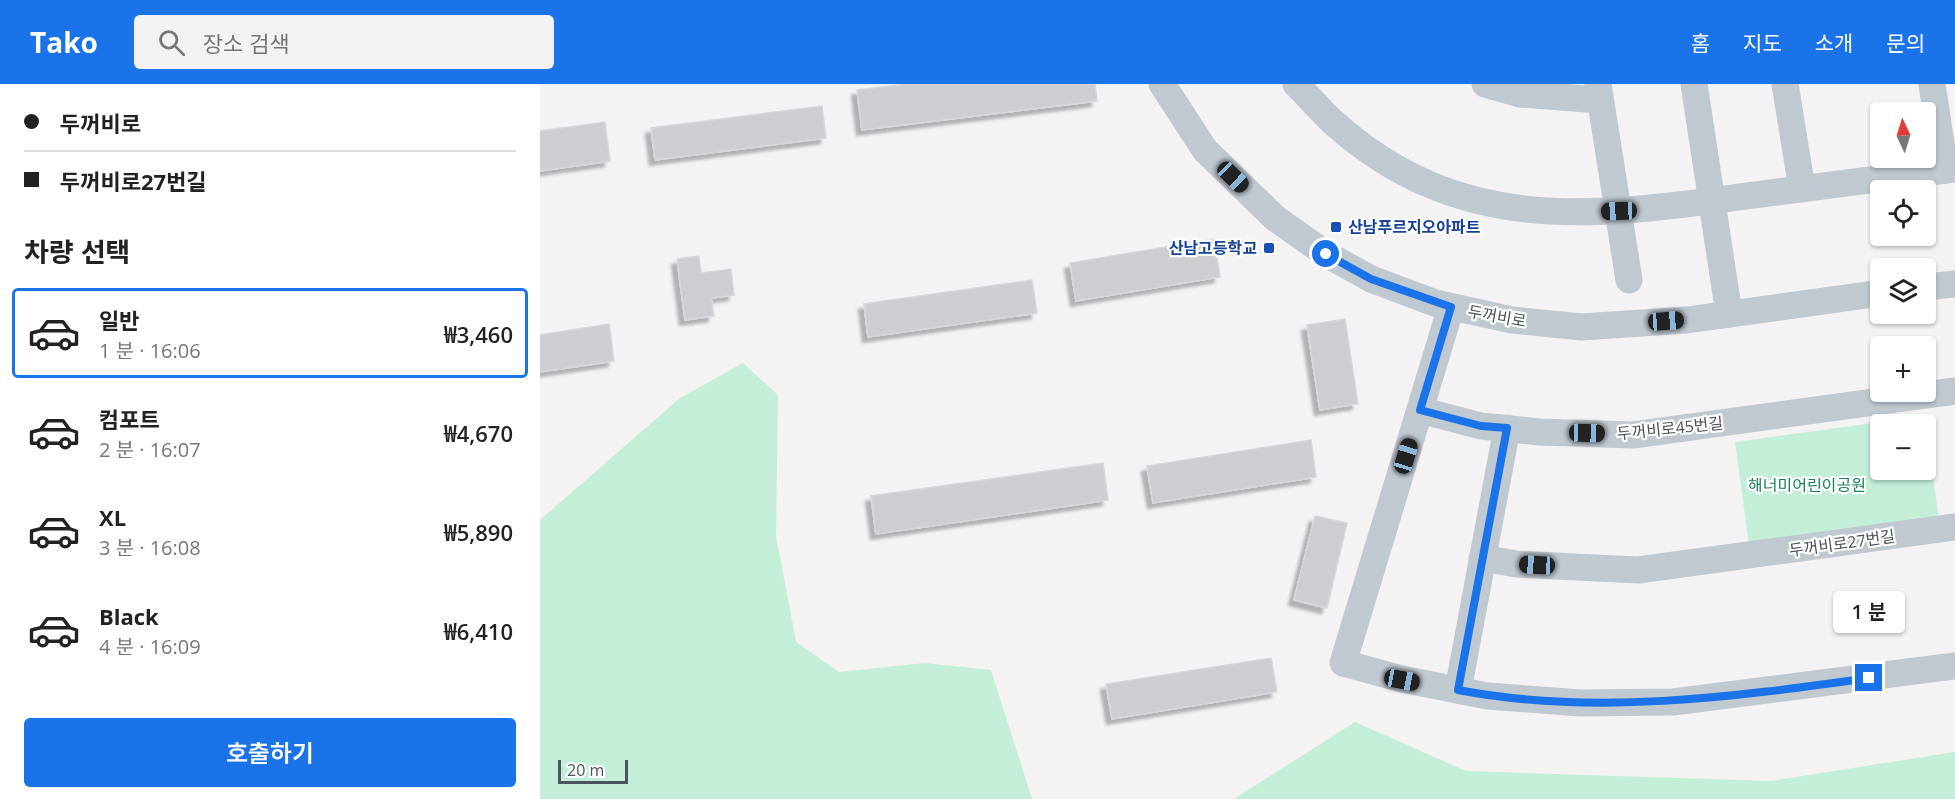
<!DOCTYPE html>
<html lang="ko">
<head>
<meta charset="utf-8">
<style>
  :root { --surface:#fff; --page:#f2f2f2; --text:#222; --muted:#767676; --line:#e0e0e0; --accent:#1a73e8 }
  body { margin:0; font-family:"Open Sans","Noto Sans KR",sans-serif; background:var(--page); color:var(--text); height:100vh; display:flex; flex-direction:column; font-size:22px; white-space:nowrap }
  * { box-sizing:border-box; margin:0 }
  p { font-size:20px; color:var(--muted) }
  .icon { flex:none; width:33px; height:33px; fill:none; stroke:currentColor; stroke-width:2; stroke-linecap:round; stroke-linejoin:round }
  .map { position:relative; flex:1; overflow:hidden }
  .drawer { display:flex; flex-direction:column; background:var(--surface); width:540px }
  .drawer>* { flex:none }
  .banner { display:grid; align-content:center; height:132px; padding:0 24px; background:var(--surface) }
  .needle { width:39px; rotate:356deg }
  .controls { position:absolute; left:1330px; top:18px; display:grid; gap:12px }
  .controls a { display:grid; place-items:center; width:66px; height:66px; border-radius:6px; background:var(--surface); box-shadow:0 2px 4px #0004; font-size:30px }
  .scale { position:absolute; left:18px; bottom:15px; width:70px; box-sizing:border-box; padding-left:6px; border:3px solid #4a535f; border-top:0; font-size:16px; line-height:21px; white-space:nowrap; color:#4a535f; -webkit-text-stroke:4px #fff; paint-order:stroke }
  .end { position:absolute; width:27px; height:27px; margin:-14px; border:8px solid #1a73e8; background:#fff; box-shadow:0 0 0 3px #fff }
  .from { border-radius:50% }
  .bubble { position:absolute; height:42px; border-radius:6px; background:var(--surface); box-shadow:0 2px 4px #0004; font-size:20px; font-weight:600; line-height:42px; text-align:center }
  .car { position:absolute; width:18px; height:36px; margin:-18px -9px; border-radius:8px; box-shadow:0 0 4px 2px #0007; background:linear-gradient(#222 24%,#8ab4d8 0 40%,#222 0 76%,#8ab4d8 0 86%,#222 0) }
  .banner b { display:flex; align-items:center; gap:21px; height:57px; font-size:22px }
  .banner b+b { border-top:2px solid var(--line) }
  .banner i { width:15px; height:15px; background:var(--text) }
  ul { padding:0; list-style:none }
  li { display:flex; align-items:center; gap:18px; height:90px; margin:0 12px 9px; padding:0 12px; border:3px solid transparent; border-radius:6px }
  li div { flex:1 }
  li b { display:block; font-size:22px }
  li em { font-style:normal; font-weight:600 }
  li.current { border-color:var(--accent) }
  li>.icon { width:54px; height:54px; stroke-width:1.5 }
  h2 { padding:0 24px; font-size:27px; line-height:72px }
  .primary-button { display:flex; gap:12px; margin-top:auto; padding:12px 24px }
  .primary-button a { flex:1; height:69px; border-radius:6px; background:var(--accent); color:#fff; font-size:24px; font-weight:600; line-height:69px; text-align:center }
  header { display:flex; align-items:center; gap:36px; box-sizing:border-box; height:84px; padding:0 30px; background:var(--accent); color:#fff }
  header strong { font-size:28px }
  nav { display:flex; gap:33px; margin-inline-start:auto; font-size:21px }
  .search { width:420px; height:54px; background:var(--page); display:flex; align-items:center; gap:15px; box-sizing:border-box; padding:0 21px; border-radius:6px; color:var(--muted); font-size:22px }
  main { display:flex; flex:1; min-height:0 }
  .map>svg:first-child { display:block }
</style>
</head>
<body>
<header>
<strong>Tako</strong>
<div class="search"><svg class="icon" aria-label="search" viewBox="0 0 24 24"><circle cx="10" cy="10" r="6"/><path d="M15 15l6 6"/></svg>장소 검색</div>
<nav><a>홈</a><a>지도</a><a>소개</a><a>문의</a></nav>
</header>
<main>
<section class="drawer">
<div class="banner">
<b><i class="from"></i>두꺼비로</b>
<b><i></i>두꺼비로27번길</b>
</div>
<h2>차량 선택</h2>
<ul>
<li class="current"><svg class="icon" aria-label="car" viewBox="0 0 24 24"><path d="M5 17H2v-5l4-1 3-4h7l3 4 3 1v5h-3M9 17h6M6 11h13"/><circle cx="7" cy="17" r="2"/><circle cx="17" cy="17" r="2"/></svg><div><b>일반</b><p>1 분 · 16:06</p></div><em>₩3,460</em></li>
<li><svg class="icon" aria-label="car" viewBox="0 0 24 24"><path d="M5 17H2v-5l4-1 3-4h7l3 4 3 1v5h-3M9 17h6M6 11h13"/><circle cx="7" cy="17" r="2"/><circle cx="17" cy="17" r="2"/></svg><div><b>컴포트</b><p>2 분 · 16:07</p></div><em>₩4,670</em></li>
<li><svg class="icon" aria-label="car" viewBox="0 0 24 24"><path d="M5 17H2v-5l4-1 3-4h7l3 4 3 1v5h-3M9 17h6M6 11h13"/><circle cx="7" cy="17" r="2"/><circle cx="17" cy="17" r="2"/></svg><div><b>XL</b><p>3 분 · 16:08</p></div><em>₩5,890</em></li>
<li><svg class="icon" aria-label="car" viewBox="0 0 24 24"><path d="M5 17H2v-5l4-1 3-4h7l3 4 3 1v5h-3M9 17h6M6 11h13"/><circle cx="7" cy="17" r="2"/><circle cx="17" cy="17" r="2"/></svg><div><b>Black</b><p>4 분 · 16:09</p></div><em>₩6,410</em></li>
</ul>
<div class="primary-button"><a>호출하기</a></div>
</section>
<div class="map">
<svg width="1415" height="715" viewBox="0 0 1415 715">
  <defs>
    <filter id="shadow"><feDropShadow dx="-5.5" dy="5.5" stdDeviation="1.5" flood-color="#0004"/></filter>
  </defs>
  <rect width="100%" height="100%" fill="#f4f2f2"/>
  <!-- green -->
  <g fill="#c3efd9">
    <polygon points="203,279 238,311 236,452 256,558 299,588 385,579 451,586 492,715 0,715 0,436 140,314"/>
    <polygon points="1385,332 1386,340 1341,340 1341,386 1386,386 1386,341 1399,436 1209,461 1195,358"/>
    <polygon points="815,638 926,687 1230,697 1415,668 1415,715 694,715"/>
  </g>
  <!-- building -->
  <g fill="#ccced4" stroke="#d6d7dd" stroke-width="1.5" filter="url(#shadow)">
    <polygon points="367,0 555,0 557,17 322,46 317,6"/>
    <polygon points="282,22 286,54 115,76 111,44"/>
    <polygon points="65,38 70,77 0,87 0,47"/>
    <polygon points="674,155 680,193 536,217 530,179"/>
    <polygon points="159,172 161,189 191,185 194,211 171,214 174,232 145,236 137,175"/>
    <polygon points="492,196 497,229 328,253 324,220"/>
    <polygon points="805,235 818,320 780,326 767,241"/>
    <polygon points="69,240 74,277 0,288 0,251"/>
    <polygon points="771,356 776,393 613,419 607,382"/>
    <polygon points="563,379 568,416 336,450 331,412"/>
    <polygon points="775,432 807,439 787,524 754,516"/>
    <polygon points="731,574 737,608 572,635 566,600"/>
  </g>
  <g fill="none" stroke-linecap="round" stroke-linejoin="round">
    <!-- minor -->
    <g stroke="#c0c8d0" stroke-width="27">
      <polyline points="622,0 665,66 735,134 786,170 831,195 895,219 972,236 1042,243 1147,236 1341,209"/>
      <path d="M756,0C769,13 781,27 794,39C917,149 1049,134 1199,113C1271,104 1343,95 1415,85"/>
      <polyline points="945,0 980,10 1060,16"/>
      <polyline points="1058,0 1089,196"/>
      <polyline points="1154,0 1189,230"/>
      <polyline points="1245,0 1262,105"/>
      <polyline points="1392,0 1405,86"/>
      <polyline points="1386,203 1415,200"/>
      <polyline points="911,223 803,579 862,595 947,612 1041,619 1133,618 1415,582"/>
      <polyline points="880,326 941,342 1000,348 1093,351 1415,307"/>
      <polyline points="942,474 976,480 1098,486 1415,443"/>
      <polyline points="918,606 967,344"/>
    </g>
  </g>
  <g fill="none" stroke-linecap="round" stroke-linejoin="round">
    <!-- route -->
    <path stroke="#1a73e8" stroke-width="8" d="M786,170L831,195L911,223L880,326L941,342L967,344L918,606C1054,632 1193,613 1329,594"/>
  </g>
  <!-- markers -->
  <g fill="#1a4fb4" stroke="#fff" stroke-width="2">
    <rect x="790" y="137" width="12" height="12" rx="3"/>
    <rect x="723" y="158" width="12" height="12" rx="3"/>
  </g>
  <g text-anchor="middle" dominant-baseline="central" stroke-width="4.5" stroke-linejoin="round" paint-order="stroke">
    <!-- transit labels -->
    <g font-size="16" font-weight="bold" fill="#164399" stroke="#fff" text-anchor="start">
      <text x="808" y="143">산남푸르지오아파트</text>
      <text x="717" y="164" text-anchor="end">산남고등학교</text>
    </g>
    <!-- street labels -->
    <g font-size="16" fill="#4a535f" stroke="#fff">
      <text transform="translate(957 232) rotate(10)">두꺼비로</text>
      <text transform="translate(1130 344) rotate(-6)">두꺼비로45번길</text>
      <text transform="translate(1302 459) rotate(-8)">두꺼비로27번길</text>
    </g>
    <!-- park labels -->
    <g font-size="16" fill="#1b8058" stroke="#fff">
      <text x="1267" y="401">해너미어린이공원</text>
    </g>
  </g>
</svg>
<div class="controls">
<a><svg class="needle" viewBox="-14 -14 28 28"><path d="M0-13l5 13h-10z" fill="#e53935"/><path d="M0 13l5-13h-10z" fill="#767676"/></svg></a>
<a><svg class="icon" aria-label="locate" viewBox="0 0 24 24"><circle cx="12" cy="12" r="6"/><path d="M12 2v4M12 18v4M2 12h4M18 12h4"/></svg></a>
<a><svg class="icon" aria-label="layers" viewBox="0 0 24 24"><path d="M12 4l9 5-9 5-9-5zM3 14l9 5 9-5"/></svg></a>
<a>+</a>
<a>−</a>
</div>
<div class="scale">20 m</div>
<i class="end from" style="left:786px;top:170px"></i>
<i class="end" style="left:1329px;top:594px"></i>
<div class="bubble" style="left:1293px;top:507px;width:72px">1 분</div>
<i class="car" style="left:693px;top:93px;rotate:134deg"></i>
<i class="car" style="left:1079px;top:127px;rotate:268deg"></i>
<i class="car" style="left:1126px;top:237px;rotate:86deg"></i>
<i class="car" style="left:1047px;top:349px;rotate:91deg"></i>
<i class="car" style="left:866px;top:372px;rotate:17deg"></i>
<i class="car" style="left:997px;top:481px;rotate:273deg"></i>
<i class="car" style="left:862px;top:596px;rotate:101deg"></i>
</div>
</main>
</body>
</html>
